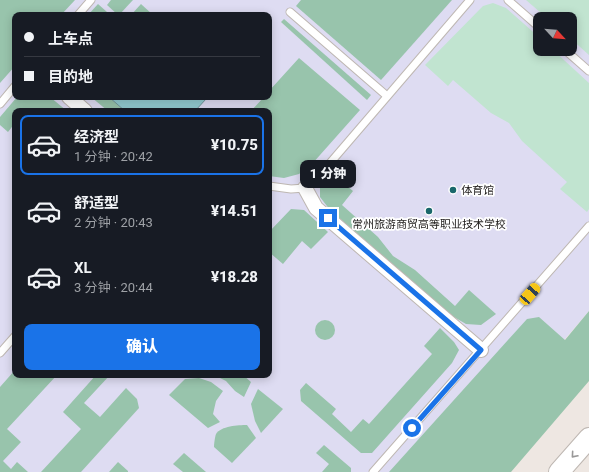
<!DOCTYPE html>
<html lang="zh">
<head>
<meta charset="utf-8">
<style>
  :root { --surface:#171b24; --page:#242831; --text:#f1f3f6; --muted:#9ea1a6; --line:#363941; --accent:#1a73e8 }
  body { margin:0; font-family:Roboto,"Noto Sans SC",sans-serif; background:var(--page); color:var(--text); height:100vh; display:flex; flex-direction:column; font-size:15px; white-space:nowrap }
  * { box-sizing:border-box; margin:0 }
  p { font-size:13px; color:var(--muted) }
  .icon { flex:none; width:22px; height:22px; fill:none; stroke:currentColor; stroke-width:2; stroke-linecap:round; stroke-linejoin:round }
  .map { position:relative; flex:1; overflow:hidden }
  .panel { position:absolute; left:12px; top:108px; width:260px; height:270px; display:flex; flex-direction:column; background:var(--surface); border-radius:8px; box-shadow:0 2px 10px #0003 }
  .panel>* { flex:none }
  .hud { position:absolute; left:12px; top:12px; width:260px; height:88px; border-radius:8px; box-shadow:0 2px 10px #0003; display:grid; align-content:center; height:88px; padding:0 12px; background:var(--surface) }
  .needle { width:26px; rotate:116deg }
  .fabs { position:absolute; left:533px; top:12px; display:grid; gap:8px }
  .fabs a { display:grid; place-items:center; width:44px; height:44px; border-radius:8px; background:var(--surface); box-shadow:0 2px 10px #0003; font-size:20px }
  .end { position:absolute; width:18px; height:18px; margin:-9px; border:5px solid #1a73e8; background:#fff; box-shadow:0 0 0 2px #fff }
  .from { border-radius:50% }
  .bubble { position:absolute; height:28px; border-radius:8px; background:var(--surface); box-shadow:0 2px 10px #0003; font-size:13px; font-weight:800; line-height:28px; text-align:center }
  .car { position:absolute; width:12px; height:24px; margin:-12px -6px; border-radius:5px; box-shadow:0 0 3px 1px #0007; background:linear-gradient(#f5c518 24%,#345 0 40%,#f5c518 0 76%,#345 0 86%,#f5c518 0) }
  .hud b { display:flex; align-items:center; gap:14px; height:38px; font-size:15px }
  .hud b+b { border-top:1px solid var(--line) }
  .hud i { width:10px; height:10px; background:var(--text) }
  ul { padding:7px 0 0; list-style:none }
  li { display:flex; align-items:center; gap:12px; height:60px; margin:0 8px 6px; padding:0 4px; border:2px solid transparent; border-radius:8px }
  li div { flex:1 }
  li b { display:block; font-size:15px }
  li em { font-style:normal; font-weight:800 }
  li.on { border-color:var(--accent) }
  li>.icon { width:36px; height:36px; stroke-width:1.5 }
  .primary-button { display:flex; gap:8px; margin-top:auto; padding:8px 12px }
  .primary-button a { flex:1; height:46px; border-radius:8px; background:var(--accent); color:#fff; font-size:16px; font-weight:800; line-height:46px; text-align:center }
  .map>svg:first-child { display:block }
</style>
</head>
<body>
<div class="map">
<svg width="589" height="472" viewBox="0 0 589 472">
  <rect width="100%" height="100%" fill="#eee7e2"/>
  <!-- education -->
  <path fill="#dedcf2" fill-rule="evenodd" d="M0,0H589V311L451,472H0ZM15,15H269V97H15ZM540,19H570V49H540ZM15,111H269V375H15Z"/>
  <!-- green -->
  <g fill="#c1e4d0">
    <polygon points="526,0 589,0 589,55 570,38 570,19 548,19"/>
    <polygon points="493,3 506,8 540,38 540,49 552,49 589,83 589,209 587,212 560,189 567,182 522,141 509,123 491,113 453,80 448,86 425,65 483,6"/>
  </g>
  <!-- forest -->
  <g fill="#98c4ac">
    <polygon points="0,0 75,0 61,15 15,15 15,66 0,83"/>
    <polygon points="111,0 133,0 119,15 118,15 107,5"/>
    <polygon points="301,0 452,0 381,80 296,6"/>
    <polygon points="98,4 107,12 104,15 88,15"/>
    <polygon points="141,4 153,15 131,15"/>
    <polygon points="284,19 371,95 367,100 281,22"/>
    <polygon points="299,58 360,110 312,164 299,174 284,178 269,176 269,111 251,111 264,97 269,97 269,91"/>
    <polygon points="17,97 50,97 67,111 15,111 15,123 8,132 0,125 0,117"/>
    <polygon points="91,97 109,97 125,111 108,111"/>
    <polygon points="331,173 353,191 342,205 378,237 393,256 415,270 455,306 469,290 496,314 481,325 466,324 454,317 330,210 320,197 320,186"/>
    <polygon points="291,209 304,210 328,232 311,249 302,241 283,264 269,252 269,232"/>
    <polygon points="589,311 589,381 511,472 389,472 527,319 539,317 565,340"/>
    <circle cx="325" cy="330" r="10"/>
    <polygon points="440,328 454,342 459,350 452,363 372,453 361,453 301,401 300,390 306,383 336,409 332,414 351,432 363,419 369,424 432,354 424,346"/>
    <polygon points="15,370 15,375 57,375 7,429 21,442 3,461 11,469 17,462 28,472 0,472 0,387"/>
    <polygon points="96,375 110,375 84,403 100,417 126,388 137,399 139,408 81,472 41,472 81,429 63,412"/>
    <polygon points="214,375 243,375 251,382 244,397 235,391 226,381"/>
    <polygon points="199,378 211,382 223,391 216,401 213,414 220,422 208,428 169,395 185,379"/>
    <polygon points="258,389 283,409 261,433 255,421 251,404"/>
    <path d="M247,425L256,438L232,463L214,447C214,443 215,437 216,434C221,426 238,425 247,425Z"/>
    <polygon points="324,445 351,468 351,472 322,472 329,464 316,453"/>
    <polygon points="184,453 206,472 183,472 173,464"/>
    <polygon points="118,462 128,471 128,472 109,472"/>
  </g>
  <!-- water -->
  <polygon fill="#93ccd1" stroke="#70979a" points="109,97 204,97 206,99 195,111 125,111"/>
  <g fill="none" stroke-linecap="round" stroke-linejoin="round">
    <defs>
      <g id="service">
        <polyline points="508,0 540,28"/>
        <polyline points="290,12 387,96"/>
        <polyline points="78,15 91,0"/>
        <polyline points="564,49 589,71"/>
        <polyline points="0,104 15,86"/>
        <polyline points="269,186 291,189 305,188 318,177 470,0"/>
        <polyline points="0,353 15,336"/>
        <polyline points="373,472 589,226"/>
      </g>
      <g id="minor">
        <polyline points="69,97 85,111"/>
        <polyline points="305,188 316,208 481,350"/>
      </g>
      <polyline id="secondary" points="559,472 589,438"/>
    </defs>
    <!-- service casing -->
    <use href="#service" stroke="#beb7b2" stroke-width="9"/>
    <!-- minor casing -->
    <use href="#minor" stroke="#beb7b2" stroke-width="16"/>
    <!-- secondary casing -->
    <use href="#secondary" stroke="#beb7b2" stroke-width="22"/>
    <!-- service -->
    <use href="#service" stroke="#fff" stroke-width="7"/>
    <!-- minor -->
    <use href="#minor" stroke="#fff" stroke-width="14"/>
    <!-- secondary -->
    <use href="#secondary" stroke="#fff" stroke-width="20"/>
  </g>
  <!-- one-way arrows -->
  <defs><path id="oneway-chevron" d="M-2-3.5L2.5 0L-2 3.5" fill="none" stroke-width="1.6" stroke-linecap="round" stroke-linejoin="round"/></defs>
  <use stroke="#999898" href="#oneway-chevron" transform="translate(574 455) rotate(131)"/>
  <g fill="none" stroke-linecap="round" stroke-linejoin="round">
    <!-- route -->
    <polyline stroke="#1a73e8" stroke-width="5" points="328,218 481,350 412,428"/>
  </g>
  <!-- markers -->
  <g fill="#19676b" stroke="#fff" stroke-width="1.5">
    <circle cx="453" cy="190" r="4"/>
    <circle cx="429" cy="211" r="4"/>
  </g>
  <g text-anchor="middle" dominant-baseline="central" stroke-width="3.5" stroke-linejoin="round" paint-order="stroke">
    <!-- poi labels -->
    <g font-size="11" fill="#1d1a19" stroke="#fff" text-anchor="start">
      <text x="461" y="190">体育馆</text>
      <text x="429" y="224" text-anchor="middle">常州旅游商贸高等职业技术学校</text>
    </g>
  </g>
</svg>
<div class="fabs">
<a><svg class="needle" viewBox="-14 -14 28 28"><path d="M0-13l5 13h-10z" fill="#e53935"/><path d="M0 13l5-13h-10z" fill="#9ea1a6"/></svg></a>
</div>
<i class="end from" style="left:412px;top:428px"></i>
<i class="end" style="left:328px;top:218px"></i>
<div class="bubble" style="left:300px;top:160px;width:56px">1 分钟</div>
<i class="car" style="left:530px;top:294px;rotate:41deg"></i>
<div class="hud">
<b><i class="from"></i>上车点</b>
<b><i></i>目的地</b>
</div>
<section class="panel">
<ul>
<li class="on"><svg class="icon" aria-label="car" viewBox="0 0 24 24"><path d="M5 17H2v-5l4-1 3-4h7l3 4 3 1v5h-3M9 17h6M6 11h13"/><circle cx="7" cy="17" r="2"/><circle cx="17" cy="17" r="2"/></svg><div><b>经济型</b><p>1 分钟 · 20:42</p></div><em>¥10.75</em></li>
<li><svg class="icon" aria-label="car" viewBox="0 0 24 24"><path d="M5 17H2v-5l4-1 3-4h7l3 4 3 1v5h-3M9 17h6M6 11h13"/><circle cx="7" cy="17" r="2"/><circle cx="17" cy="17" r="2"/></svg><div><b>舒适型</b><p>2 分钟 · 20:43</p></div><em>¥14.51</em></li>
<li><svg class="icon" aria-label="car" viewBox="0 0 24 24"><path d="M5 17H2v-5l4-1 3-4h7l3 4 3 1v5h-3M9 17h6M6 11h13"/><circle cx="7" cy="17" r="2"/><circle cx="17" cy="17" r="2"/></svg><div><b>XL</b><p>3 分钟 · 20:44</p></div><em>¥18.28</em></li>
</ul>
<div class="primary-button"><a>确认</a></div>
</section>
</div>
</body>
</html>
